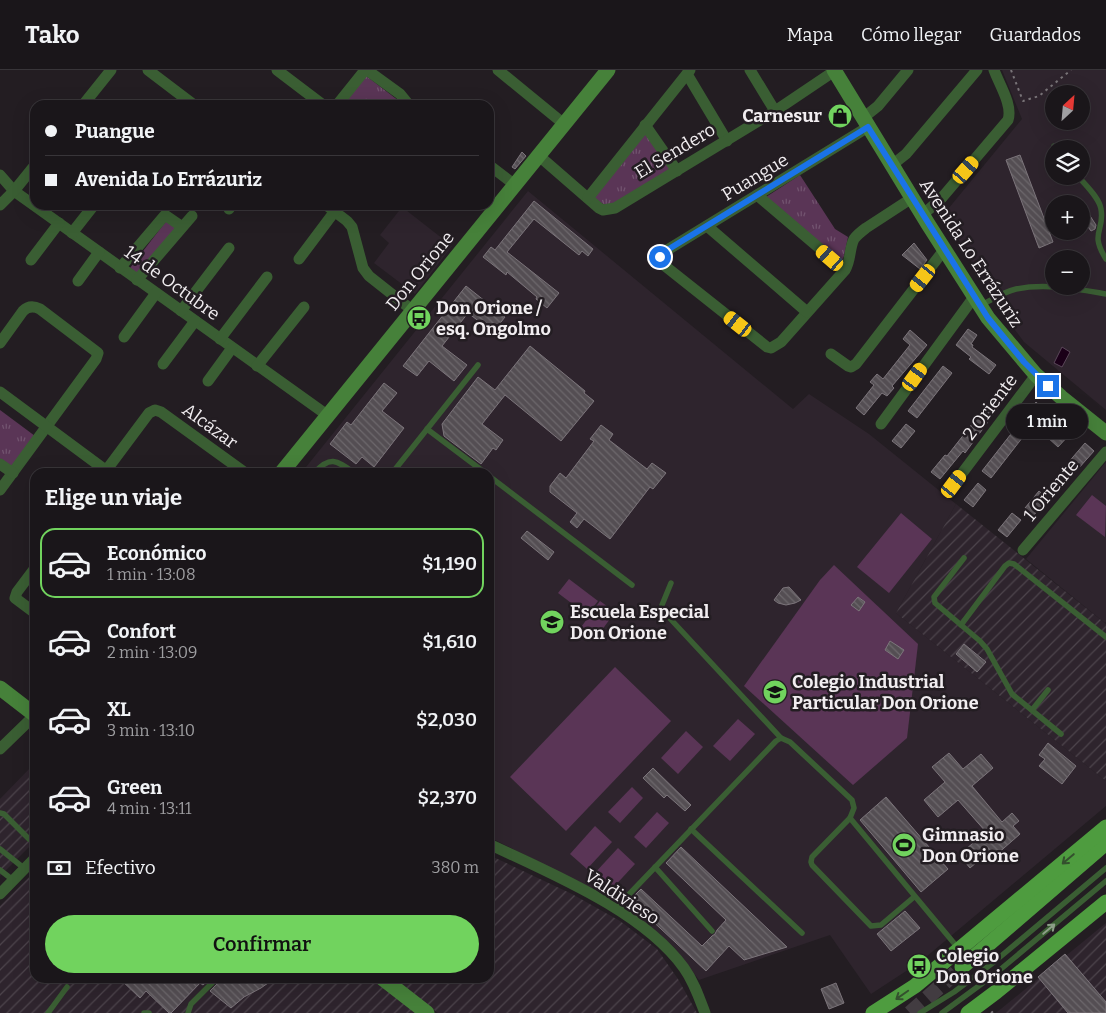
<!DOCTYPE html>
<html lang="es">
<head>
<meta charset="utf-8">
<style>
  :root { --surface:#1a161a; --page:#272327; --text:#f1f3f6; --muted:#9f9fa2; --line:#383539; --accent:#71d35e }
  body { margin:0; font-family:Bitter,serif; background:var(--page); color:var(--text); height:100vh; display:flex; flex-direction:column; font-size:19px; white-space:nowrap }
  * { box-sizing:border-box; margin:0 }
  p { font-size:16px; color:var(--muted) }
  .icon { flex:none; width:28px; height:28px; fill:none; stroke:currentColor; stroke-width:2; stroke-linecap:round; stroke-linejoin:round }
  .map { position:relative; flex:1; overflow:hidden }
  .drawer { position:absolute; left:30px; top:398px; width:464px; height:515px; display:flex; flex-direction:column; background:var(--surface); border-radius:15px; box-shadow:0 5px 20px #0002,0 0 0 1px var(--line) }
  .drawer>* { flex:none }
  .guide { position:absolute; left:30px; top:30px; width:464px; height:110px; border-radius:15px; box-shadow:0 5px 20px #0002,0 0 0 1px var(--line); display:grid; align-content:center; height:110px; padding:0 15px; background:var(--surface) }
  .needle { width:32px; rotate:26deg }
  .tools { position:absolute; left:1045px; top:15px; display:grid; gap:10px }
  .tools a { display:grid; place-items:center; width:45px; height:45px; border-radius:50%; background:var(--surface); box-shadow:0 5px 20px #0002,0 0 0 1px var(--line); font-size:25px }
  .end { position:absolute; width:22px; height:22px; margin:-11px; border:6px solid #1a73e8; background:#fff; box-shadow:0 0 0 2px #fff }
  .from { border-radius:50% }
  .bubble { position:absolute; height:35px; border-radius:18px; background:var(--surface); box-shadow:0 5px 20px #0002,0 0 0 1px var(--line); font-size:16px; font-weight:600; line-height:35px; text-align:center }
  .car { position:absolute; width:15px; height:30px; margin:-15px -8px; border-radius:6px; box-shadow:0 0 4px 1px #0007; background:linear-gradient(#f5c518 24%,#345 0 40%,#f5c518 0 76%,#345 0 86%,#f5c518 0) }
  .guide b { display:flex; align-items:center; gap:18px; height:48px; font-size:19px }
  .guide b+b { border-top:1px solid var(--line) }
  .guide i { width:12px; height:12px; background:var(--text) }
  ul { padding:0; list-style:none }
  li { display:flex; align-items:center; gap:15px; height:70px; margin:0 10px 8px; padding:0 5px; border:2px solid transparent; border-radius:15px }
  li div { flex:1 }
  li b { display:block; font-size:19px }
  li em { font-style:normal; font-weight:600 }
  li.on { border-color:var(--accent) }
  li>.icon { width:45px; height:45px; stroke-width:1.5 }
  h2 { padding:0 15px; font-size:22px; line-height:60px }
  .pay { display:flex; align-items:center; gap:12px; height:55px; padding:0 15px; font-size:19px }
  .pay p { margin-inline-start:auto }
  .primary-button { display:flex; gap:10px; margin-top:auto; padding:10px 15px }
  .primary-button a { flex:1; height:58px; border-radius:30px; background:var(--accent); color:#111; font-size:20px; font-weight:600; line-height:58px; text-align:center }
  header { display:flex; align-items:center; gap:30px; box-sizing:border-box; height:70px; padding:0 25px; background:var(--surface); border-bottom:1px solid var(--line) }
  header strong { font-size:24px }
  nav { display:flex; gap:28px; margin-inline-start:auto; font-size:18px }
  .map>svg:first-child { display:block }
</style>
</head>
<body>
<header>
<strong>Tako</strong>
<nav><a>Mapa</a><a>Cómo llegar</a><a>Guardados</a></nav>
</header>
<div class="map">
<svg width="1106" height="943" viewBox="0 0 1106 943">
  <defs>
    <pattern id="industrial-furrows" width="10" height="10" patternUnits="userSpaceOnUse" patternTransform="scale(1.25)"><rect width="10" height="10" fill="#2e242d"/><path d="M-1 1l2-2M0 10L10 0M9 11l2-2" fill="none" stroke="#4d444c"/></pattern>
    <pattern id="park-tufts" width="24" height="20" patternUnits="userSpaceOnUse" patternTransform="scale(1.25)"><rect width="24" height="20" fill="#5a3556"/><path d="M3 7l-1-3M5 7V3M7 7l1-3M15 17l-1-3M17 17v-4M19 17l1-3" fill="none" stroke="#72536f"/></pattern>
    <pattern id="building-back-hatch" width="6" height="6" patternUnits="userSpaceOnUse" patternTransform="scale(1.25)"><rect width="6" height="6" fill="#544e53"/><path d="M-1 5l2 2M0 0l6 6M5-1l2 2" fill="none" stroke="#6d686c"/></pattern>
  </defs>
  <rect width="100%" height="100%" fill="#231d22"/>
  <!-- built -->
  <g fill="#2e242d" fill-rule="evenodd">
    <path d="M1002,0H1106V340L1024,272L997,236L944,144L1022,49ZM1054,24H1081V51H1054ZM1054,79H1081V106H1054ZM1054,134H1081V161H1054ZM1054,189H1081V216H1054Z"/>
    <polygon points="528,121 793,339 809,324 869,364 956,434 896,543 1106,711 1106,736 920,892 871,924 830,865 699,910 674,877 645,853 609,827 489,767 489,402 302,402"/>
    <polygon points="402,137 452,176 415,224 374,193 389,173 380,165"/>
    <polygon points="1106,392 1106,552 1105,553 1026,489"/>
  </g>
  <!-- industrial -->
  <g fill="url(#industrial-furrows)">
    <polygon points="956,434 1106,554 1106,711 896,543"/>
    <polygon points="35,693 35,771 0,806 0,729"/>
    <polygon points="489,785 572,824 620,851 657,879 678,909 697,943 438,943 391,908 489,908"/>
    <polygon points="35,801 35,908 372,908 420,943 0,943 0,836"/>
    <polygon points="1106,853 1106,943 996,943"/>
  </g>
  <!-- grass -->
  <g fill="#5a3556">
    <polygon points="167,150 179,160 142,208 130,198"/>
    <polygon points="1092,425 1106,436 1105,467 1076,445"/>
    <polygon points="901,443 932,469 889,523 857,497"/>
    <polygon points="834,495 918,574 907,668 853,715 744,616 820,510"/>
    <polygon points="569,509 598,531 587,545 558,523"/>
    <polygon points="600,531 615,542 594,571 579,560"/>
    <polygon points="615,597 671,651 566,761 510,707"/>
    <polygon points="738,649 755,664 730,691 713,676"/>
    <polygon points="686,661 703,677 678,704 661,688"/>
    <polygon points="632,717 643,728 620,753 608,742"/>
    <polygon points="657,742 669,753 646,778 634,767"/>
    <polygon points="595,756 612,772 587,799 570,784"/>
    <polygon points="618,778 635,794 610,821 593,805"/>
  </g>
  <!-- park -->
  <g fill="url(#park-tufts)">
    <polygon points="365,5 399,31 392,35 340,35"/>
    <polygon points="645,62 672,99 615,134 605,135 592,128"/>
    <polygon points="800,105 835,159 848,167 844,186 841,193 766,127"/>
    <polygon points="0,340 35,366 12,398 0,390"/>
  </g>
  <!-- water -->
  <polygon fill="#1a0018" stroke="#5a4759" points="1062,277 1070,282 1062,297 1054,293"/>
  <!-- building -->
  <g fill="url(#building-back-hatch)" stroke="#7c757b">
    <polygon points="522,82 526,86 515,99 512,97"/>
    <polygon points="1020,85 1053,172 1039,178 1006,90"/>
    <polygon points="534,131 593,179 588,186 582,181 579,185 534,149 507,182 559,223 547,238 536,229 537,227 507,202 506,205 483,187 491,177 495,180"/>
    <polygon points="1081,132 1096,155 1095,159 1091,161 1081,147"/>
    <polygon points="914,173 927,190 920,199 902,185"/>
    <polygon points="466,216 505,247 493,262 468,243 442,276 467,295 454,311 429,291 417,306 403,296"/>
    <polygon points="968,259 977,265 971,274 973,275 972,277 996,295 989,304 969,289 971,287 956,275"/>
    <polygon points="910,260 927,275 892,316 894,318 887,326 882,323 864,345 856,338 874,315 870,312 877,304 883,309 910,275 903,269"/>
    <polygon points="530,276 585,321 584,323 594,331 561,371 505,325 482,354 503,370 496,380 493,378 481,394 444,366 442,354 478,307 495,320"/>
    <polygon points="943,296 952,303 917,348 908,341"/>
    <polygon points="384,313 397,323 382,341 404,358 374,397 362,387 356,394 330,374 347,352 351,355"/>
    <polygon points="991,330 999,337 965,383 963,381 940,409 931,402 945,385 947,386"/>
    <polygon points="1036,332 1070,364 1058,377 1033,354 991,408 982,401"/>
    <polygon points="906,354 915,361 901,378 892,371"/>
    <polygon points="601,355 613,364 609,370 647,399 652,393 666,403 653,419 650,417 610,469 584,449 577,458 570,452 577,443 550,422 550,416 560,403 566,408 594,371 590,369"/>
    <polygon points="1085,373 1094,381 1070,408 1061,401"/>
    <polygon points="978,413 986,420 973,437 964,430"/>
    <polygon points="1039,421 1047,428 1034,445 1025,438"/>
    <polygon points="1012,443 1021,450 1007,467 998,460"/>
    <polygon points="527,461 554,482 548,490 521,468"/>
    <polygon points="789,517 801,530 795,533 786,535 778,533 774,530 783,518"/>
    <polygon points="858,527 865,532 859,541 851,535"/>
    <polygon points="890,571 904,580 898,589 885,580"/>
    <polygon points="964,574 986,592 977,602 956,584"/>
    <polygon points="1048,673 1076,696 1062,714 1039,696 1045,689 1039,685"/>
    <polygon points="949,683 963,699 981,684 993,698 972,716 1002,752 1012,743 1019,751 1013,756 1020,764 996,785 991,780 970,798 959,785 986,762 958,730 938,747 924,730 945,712 932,697"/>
    <polygon points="653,698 691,735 685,741 667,725 664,728 643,708"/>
    <polygon points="886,727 948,799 921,822 860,750"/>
    <polygon points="681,777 787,877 744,890 729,876 706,901 630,830 641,819 702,876 712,866 715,864 717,860 726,850 666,793"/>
    <polygon points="905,841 920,858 891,881 877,864"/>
    <polygon points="1065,884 1106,932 1106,943 1068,943 1038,907"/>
    <polygon points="119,908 211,908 203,915 200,913 171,943 169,943 146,921 140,928"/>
    <polygon points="222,908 275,908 261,918 244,927 231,938 210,921 220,911"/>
    <polygon points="836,913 844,933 829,939 821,919"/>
  </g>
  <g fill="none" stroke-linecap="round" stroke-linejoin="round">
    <!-- primary-tunnel -->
    <polyline stroke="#423c41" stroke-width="15" stroke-dasharray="15 8" stroke-linecap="butt" points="910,943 962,897"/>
    <!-- path -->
    <g stroke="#797478" stroke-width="2" stroke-dasharray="2.5 4" stroke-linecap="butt">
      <polyline points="1011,0 1023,31 1039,26 1071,0"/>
      <polyline points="991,943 996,939"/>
    </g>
    <!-- lane -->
    <g stroke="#3a5e33" stroke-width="5.5">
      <polyline points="1054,76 1056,79"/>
      <path d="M1078,106C1085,115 1099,127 1101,139C1105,162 1089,162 1106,189"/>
      <path d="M980,236C991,230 1003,222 1016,219C1046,213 1076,219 1106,224"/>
      <polyline points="427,359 484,402"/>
      <path d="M315,402C330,386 336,390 353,402"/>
      <polyline points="393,402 478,295"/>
      <polyline points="489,406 632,515"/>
      <polyline points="964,488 934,527 935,533 980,571 987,579 1012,624 1061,664"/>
      <polyline points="671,513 662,535 664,542 781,668"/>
      <polyline points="961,555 1005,496 1009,493 1014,494 1106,567"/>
      <polyline points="1032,640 1048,620"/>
      <polyline points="35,708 35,713"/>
      <polyline points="0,743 4,744 29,769"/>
      <polyline points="850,748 812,787 811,792 812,795 871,856 881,855 914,827"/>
      <polyline points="691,759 802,863"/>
      <polyline points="0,779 25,799"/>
      <polyline points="655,797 712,861"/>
      <polyline points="0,800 13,810"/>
      <polyline points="615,839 776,671 781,668 790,672 852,730 854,738 850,748 958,878"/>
      <polyline points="48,943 67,917"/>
      <polyline points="144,943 149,943"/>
      <polyline points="188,943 191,934 217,908"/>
      <polyline points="920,943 954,922 994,892 1106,798"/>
      <polyline points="942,943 995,904 1106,811"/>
    </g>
    <!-- street -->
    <g stroke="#3a5e33" stroke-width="11">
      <polyline points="148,0 194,35"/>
      <polyline points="277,0 323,35"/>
      <polyline points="367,0 400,24 409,35"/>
      <polyline points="498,0 564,54"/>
      <polyline points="750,0 775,41"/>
      <polyline points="687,4 727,71"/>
      <polyline points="83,35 111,0"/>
      <polyline points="337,35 365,0"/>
      <polyline points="863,48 878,36 908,0"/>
      <polyline points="645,55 677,101"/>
      <path d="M868,57L664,182L662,185L660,191L665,196L767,277L771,278L781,272L845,200C851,191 849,179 854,169C857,165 862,161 866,158L912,128"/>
      <polyline points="538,85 599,138 603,140 615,138 775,41 836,0"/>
      <polyline points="489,95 515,115"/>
      <polyline points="892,95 906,84 977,0"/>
      <polyline points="0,105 14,121 327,345"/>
      <polyline points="757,125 845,200"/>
      <polyline points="588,128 690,0"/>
      <polyline points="0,135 14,121 35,95"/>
      <polyline points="326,135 347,151 352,157 363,198 369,206 412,240"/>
      <polyline points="229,139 232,135"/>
      <path d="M922,145L940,130L1008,50C1013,35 999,14 994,0"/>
      <polyline points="707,156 807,242"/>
      <polyline points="72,163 94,135"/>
      <polyline points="299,189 335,141"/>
      <polyline points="31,190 59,153"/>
      <polyline points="120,198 165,145 181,156"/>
      <polyline points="137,210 192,146"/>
      <polyline points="78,211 99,182"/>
      <polyline points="181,241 229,178"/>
      <polyline points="124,267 156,223"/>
      <polyline points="220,269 267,207"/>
      <path d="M0,273L23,241C28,236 34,236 40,239L98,283L96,289L0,420"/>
      <polyline points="831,284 848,296 851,297 856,294 944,180"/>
      <polyline points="163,294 195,251"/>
      <polyline points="257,296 304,237"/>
      <polyline points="208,311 232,278"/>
      <polyline points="0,322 108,402"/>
      <polyline points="881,354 974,227"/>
      <polyline points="0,394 13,403"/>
      <polyline points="105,402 149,343 155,340 161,342 244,402"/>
      <polyline points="954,414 1036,305"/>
      <polyline points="1023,480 1106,382"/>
      <polyline points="35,498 17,522 15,528 35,543"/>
      <polyline points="0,679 35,645"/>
      <path d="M489,774C552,804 643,841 684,898C694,912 699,927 705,943"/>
      <polyline points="0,824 35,788"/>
    </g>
    <!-- secondary -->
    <g stroke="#46813a" stroke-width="15">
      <polyline points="834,0 928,154 988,248 1036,305 1061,327 1106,363"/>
      <polyline points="282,402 608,0"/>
      <polyline points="0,618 35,645"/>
      <polyline points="382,908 427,943"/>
    </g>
    <!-- primary -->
    <g stroke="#4e9c3f" stroke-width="15">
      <polyline points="962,897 1106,773"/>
      <polyline points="873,943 915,916 1106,757"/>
      <polyline points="968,943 996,922 1106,832"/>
    </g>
  </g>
  <!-- one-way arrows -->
  <defs><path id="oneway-shaft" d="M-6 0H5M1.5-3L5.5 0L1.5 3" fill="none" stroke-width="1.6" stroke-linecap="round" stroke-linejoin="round" transform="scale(1.25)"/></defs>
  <g stroke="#34502e">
    <use href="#oneway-shaft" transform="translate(1068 789) rotate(140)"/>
    <use href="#oneway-shaft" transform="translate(902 925) rotate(145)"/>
  </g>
  <use stroke="#8c9e88" href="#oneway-shaft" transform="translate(1049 859) rotate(-40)"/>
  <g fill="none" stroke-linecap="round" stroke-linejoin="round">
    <!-- route -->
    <polyline stroke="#1a73e8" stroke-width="6" points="660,187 664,182 868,57 988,248 1024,292 1048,316"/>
  </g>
  <!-- icons -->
  <defs>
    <symbol id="shop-disc" viewBox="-11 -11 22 22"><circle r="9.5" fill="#71d35e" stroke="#231d22"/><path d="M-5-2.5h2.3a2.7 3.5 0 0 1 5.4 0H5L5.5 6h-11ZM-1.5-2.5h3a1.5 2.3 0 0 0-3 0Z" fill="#111"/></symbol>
    <symbol id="bus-disc" viewBox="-11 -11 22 22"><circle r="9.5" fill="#71d35e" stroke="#231d22"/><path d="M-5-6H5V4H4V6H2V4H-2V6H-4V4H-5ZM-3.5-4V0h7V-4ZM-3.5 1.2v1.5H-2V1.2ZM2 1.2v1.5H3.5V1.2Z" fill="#111"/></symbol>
    <symbol id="school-disc" viewBox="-11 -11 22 22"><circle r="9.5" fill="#71d35e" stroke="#231d22"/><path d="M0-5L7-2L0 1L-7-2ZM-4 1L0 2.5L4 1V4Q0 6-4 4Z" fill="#111"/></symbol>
    <symbol id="stadium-disc" viewBox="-11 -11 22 22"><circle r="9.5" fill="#71d35e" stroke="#231d22"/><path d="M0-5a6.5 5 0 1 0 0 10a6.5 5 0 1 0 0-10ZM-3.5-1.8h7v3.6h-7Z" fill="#111"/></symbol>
  </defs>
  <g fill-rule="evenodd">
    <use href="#shop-disc" x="826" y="32" width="28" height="28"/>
    <use href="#bus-disc" x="405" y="234" width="28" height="28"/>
    <use href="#school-disc" x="538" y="538" width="28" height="28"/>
    <use href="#school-disc" x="761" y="608" width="28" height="28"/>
    <use href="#stadium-disc" x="890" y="761" width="28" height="28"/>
    <use href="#bus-disc" x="905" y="882" width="28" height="28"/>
  </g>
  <g text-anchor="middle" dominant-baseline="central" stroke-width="5" stroke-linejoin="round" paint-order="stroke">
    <!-- poi labels -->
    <g font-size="18" font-weight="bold" fill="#f1edf0" stroke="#231d22" text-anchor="start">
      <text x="822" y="46" text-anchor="end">Carnesur</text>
      <text x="436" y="238">Don Orione /<tspan x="436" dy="21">esq. Ongolmo</tspan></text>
      <text x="570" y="542">Escuela Especial<tspan x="570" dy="21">Don Orione</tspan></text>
      <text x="792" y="612">Colegio Industrial<tspan x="792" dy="21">Particular Don Orione</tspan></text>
      <text x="922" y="765">Gimnasio<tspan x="922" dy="21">Don Orione</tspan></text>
      <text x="936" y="886">Colegio<tspan x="936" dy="21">Don Orione</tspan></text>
    </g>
    <!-- street labels -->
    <g font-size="18" fill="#f1edf0" stroke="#231d22">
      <text transform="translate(675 81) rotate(-31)">El Sendero</text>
      <text transform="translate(755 107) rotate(-31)">Puangue</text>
      <text transform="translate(971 183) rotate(57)">Avenida Lo Errázuriz</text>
      <text transform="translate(420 201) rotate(-51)">Don Orione</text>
      <text transform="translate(172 213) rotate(36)">14 de Octubre</text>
      <text transform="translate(990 337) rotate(-53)">2 Oriente</text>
      <text transform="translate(210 356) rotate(36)">Alcázar</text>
      <text transform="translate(1051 420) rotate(-50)">1 Oriente</text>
      <text transform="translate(622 827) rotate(33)">Valdivieso</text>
    </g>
  </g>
</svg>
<div class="tools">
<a><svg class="needle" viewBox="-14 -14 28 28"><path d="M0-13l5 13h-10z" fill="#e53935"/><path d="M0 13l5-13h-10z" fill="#9f9fa2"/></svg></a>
<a><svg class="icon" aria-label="layers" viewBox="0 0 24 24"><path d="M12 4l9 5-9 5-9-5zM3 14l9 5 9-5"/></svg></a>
<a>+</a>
<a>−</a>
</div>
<i class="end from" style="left:660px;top:187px"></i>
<i class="end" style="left:1048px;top:316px"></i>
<div class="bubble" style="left:1006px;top:334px;width:82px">1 min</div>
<i class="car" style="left:966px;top:100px;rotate:41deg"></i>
<i class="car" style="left:830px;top:188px;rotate:311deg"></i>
<i class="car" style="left:923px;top:208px;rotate:218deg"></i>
<i class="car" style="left:738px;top:254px;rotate:308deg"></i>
<i class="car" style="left:915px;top:307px;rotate:36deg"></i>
<i class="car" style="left:954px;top:414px;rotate:37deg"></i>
<div class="guide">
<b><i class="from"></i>Puangue</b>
<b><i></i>Avenida Lo Errázuriz</b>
</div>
<section class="drawer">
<h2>Elige un viaje</h2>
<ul>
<li class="on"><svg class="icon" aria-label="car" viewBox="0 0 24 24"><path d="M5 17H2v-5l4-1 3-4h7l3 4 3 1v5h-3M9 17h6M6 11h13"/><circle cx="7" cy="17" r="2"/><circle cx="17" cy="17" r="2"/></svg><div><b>Económico</b><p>1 min · 13:08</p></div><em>$1,190</em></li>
<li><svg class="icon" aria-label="car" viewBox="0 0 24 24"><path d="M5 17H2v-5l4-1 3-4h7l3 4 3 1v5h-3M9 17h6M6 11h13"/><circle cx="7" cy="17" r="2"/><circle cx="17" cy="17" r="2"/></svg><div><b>Confort</b><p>2 min · 13:09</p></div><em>$1,610</em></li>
<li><svg class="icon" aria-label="car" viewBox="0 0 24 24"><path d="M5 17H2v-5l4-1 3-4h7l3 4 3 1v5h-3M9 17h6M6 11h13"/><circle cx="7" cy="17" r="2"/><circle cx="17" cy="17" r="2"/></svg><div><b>XL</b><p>3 min · 13:10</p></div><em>$2,030</em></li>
<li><svg class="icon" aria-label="car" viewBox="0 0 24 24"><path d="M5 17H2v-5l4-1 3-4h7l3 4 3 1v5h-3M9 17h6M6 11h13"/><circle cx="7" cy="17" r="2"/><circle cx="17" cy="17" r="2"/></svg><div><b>Green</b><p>4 min · 13:11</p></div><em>$2,370</em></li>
</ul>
<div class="pay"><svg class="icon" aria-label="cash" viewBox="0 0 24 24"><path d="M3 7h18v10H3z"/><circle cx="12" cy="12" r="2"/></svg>Efectivo<p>380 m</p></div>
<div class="primary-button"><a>Confirmar</a></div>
</section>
</div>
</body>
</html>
